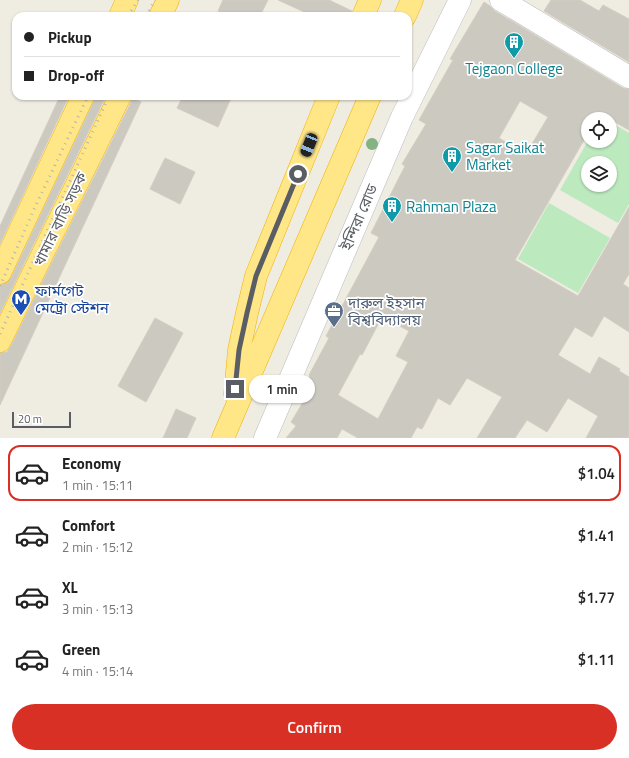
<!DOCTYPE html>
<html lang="en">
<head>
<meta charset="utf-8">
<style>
  :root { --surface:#fff; --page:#f6f6f6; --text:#222; --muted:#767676; --line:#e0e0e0; --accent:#d93025 }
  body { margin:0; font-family:"Titillium Web","Noto Sans Bengali",sans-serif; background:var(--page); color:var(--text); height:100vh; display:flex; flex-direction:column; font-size:15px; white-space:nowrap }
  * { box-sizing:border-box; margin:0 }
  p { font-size:13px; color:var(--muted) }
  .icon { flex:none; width:22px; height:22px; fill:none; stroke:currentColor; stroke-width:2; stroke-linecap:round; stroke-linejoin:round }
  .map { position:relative; height:438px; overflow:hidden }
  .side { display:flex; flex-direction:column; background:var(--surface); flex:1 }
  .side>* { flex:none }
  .guide { position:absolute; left:12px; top:12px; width:400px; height:88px; border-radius:12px; box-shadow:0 1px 3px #0004; display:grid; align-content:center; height:88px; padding:0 12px; background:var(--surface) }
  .buttons { position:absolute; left:581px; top:112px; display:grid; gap:8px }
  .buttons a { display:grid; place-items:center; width:36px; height:36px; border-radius:50%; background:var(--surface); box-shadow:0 1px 3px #0004; font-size:20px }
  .scale { position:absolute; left:12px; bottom:10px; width:59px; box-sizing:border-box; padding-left:4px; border:2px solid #5a5e64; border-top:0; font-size:11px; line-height:14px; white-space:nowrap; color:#5a5e64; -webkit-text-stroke:3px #fff; paint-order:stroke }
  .end { position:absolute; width:18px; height:18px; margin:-9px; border:5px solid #5a5e64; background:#fff; box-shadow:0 0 0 2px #fff }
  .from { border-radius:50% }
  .bubble { position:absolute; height:28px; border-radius:14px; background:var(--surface); box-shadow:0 1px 3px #0004; font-size:13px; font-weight:600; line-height:28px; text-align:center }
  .car { position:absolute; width:12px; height:24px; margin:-12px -6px; border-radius:5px; box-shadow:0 0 3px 1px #0007; background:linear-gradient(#222 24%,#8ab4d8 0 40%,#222 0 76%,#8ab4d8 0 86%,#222 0) }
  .guide b { display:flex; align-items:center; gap:14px; height:38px; font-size:15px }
  .guide b+b { border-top:1px solid var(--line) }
  .guide i { width:10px; height:10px; background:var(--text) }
  ul { padding:7px 0 0; list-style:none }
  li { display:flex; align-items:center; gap:12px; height:56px; margin:0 8px 6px; padding:0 4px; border:2px solid transparent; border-radius:12px }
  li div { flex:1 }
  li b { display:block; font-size:15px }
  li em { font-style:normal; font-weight:600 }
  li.selected { border-color:var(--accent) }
  li>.icon { width:36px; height:36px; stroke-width:1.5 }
  .action { display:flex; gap:8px; margin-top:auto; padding:8px 12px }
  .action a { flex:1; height:46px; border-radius:24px; background:var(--accent); color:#fff; font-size:16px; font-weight:600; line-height:46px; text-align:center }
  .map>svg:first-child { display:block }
</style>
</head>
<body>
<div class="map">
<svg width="629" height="438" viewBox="0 0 629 438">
  <rect width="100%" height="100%" fill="#efece2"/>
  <!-- green -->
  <g fill="#bce9be" fill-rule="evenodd">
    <path d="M610,122L629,133V204L618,223L560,190L588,141H610ZM588,163H610V185H588Z"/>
    <polygon points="549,203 610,238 578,293 518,259"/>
  </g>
  <!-- building -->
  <g fill="#ccc9c1" stroke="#d4cec0" fill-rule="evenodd">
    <polygon points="223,0 268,0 260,16 229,16 218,11"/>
    <polygon points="278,0 329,0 352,11 351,16 313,16"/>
    <polygon points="551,0 580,0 599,11 603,5 629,19 629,62 544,11"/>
    <path d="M484,2L490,6L495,11L623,88L629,89V130L599,113L596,119H588V133L515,260L578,296L629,207V274L623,284L629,288V332L604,316L592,337L575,327L558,355L590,374L599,357L620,369L619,371L629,377V438H586L598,416L568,398L547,432L527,420L515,438H477L502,397L467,378L450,405L438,398L422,429L417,427L411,438H358L342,429L337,438H286L296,426L291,422L305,399L299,395L310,376L309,375L329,338L326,336L379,237L371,233L405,166L402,164L426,124L419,120L453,60L450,59ZM520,101L548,117L526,154L499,138ZM382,317L409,331L396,356L408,362L378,419L338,395L360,354L362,355Z"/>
    <polygon points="60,96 69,96 0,244 0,226"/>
    <polygon points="95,96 106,96 0,313 0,285 7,283 11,278 94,101"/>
    <polygon points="183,96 232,96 218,127 177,108"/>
    <polygon points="132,98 141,102 0,405 0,353 7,352 11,346 131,102"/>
    <polygon points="165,158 195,172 180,204 150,189"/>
    <polygon points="155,318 183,333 146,402 118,386"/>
    <polygon points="176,409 196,418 187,438 163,438"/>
  </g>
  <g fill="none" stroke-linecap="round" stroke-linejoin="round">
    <defs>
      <g id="minor">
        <polyline points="501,0 629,77"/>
        <polyline points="265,438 402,117 460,0"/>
      </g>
      <g id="highway">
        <polyline points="120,16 127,0"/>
        <polyline points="160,16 168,0"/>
        <polyline points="363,16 370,0"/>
        <polyline points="405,16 412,0"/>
        <polyline points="0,273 83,96"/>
        <polyline points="0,341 120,96"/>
        <polyline points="235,394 239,350 247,313 256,276 329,96"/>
        <polyline points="223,438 370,96"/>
      </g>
    </defs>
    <!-- minor casing -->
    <use href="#minor" stroke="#babcc2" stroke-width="23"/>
    <!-- highway casing -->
    <use href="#highway" stroke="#f0b200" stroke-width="23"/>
    <!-- minor -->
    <use href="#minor" stroke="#fff" stroke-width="22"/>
    <!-- highway -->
    <use href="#highway" stroke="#ffe788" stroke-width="22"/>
    <!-- rail -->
    <g stroke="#b4b5b5" stroke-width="3" stroke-dasharray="1 5" stroke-linecap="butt">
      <polyline points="128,16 138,0"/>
      <polyline points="146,16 155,0"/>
      <polyline points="0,286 36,205 88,96"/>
      <polyline points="0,334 109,96"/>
    </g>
  </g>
  <!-- trees -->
  <circle fill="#84b282" cx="372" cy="144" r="6"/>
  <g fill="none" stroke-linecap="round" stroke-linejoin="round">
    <!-- route -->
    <polyline stroke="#5a5e64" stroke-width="5" points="235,389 239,350 247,313 256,276 298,174"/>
  </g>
  <!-- icons -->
  <defs>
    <symbol id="building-pin" viewBox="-11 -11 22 30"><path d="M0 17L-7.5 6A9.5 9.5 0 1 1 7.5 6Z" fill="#0f9aa8" stroke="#fff"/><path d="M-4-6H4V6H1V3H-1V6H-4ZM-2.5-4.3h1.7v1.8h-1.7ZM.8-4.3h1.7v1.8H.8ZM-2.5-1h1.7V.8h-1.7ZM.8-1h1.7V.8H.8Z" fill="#fff"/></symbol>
    <symbol id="metro-pin" viewBox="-11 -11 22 30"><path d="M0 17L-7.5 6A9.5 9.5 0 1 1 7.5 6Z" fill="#1a4fb4" stroke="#fff"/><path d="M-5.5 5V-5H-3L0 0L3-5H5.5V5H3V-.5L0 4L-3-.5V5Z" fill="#fff"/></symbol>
    <symbol id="office-pin" viewBox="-11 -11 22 30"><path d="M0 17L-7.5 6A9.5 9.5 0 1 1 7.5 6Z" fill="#5c6f8a" stroke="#fff"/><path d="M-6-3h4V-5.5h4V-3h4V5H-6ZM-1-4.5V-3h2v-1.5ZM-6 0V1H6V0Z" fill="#fff"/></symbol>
  </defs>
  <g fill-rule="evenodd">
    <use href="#building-pin" x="503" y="31" width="22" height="30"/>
    <use href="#building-pin" x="441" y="145" width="22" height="30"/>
    <use href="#building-pin" x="381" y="195" width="22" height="30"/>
    <use href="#metro-pin" x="10" y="288" width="22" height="30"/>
    <use href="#office-pin" x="323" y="300" width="22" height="30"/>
  </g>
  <g text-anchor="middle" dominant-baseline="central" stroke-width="3.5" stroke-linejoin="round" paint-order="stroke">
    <!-- culture labels -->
    <g font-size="15" fill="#0d838f" stroke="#fff" text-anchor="start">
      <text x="514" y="68" text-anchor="middle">Tejgaon College</text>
      <text x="466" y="147">Sagar Saikat<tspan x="466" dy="17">Market</tspan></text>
      <text x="406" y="206">Rahman Plaza</text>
    </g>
    <!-- street labels -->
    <g font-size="15" fill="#5a5e64" stroke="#fff">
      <text transform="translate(359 217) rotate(-67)">ইন্দিরা রোড</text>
      <text transform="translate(60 219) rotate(-64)">খামার বাড়ি সড়ক</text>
    </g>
    <!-- transit labels -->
    <g font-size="15" fill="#164399" stroke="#fff" text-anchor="start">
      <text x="35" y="290">ফার্মগেট<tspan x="35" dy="17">মেট্রো স্টেশন</tspan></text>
    </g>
    <!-- service labels -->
    <g font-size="15" fill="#4e5e75" stroke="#fff" text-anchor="start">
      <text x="348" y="302">দারুল ইহসান<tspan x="348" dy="17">বিশ্ববিদ্যালয়</tspan></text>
    </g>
  </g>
</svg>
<div class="buttons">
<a><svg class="icon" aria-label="locate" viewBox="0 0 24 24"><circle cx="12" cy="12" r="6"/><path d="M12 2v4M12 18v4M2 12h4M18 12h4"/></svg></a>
<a><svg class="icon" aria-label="layers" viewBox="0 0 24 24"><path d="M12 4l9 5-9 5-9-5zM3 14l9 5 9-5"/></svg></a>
</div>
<div class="scale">20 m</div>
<i class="end from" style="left:298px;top:174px"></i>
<i class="end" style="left:235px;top:389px"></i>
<div class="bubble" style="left:249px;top:375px;width:66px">1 min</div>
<i class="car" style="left:309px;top:145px;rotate:202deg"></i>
<div class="guide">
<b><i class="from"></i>Pickup</b>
<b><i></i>Drop-off</b>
</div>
</div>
<section class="side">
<ul>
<li class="selected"><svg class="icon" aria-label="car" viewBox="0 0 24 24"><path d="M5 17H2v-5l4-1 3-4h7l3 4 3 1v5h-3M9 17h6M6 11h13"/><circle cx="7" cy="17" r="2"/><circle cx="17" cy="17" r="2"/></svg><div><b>Economy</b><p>1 min · 15:11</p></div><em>$1.04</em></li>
<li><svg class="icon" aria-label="car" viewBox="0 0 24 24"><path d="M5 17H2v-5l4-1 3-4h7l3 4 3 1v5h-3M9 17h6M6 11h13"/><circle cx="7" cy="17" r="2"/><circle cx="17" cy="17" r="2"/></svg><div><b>Comfort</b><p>2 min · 15:12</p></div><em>$1.41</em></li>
<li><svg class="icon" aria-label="car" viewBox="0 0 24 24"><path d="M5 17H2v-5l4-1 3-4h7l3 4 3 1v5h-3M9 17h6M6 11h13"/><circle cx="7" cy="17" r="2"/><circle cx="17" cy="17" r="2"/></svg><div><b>XL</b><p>3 min · 15:13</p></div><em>$1.77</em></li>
<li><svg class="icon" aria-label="car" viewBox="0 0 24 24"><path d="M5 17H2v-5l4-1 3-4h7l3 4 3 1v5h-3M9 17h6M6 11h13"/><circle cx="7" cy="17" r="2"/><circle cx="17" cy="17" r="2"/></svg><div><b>Green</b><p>4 min · 15:14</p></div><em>$1.11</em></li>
</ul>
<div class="action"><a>Confirm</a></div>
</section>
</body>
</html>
